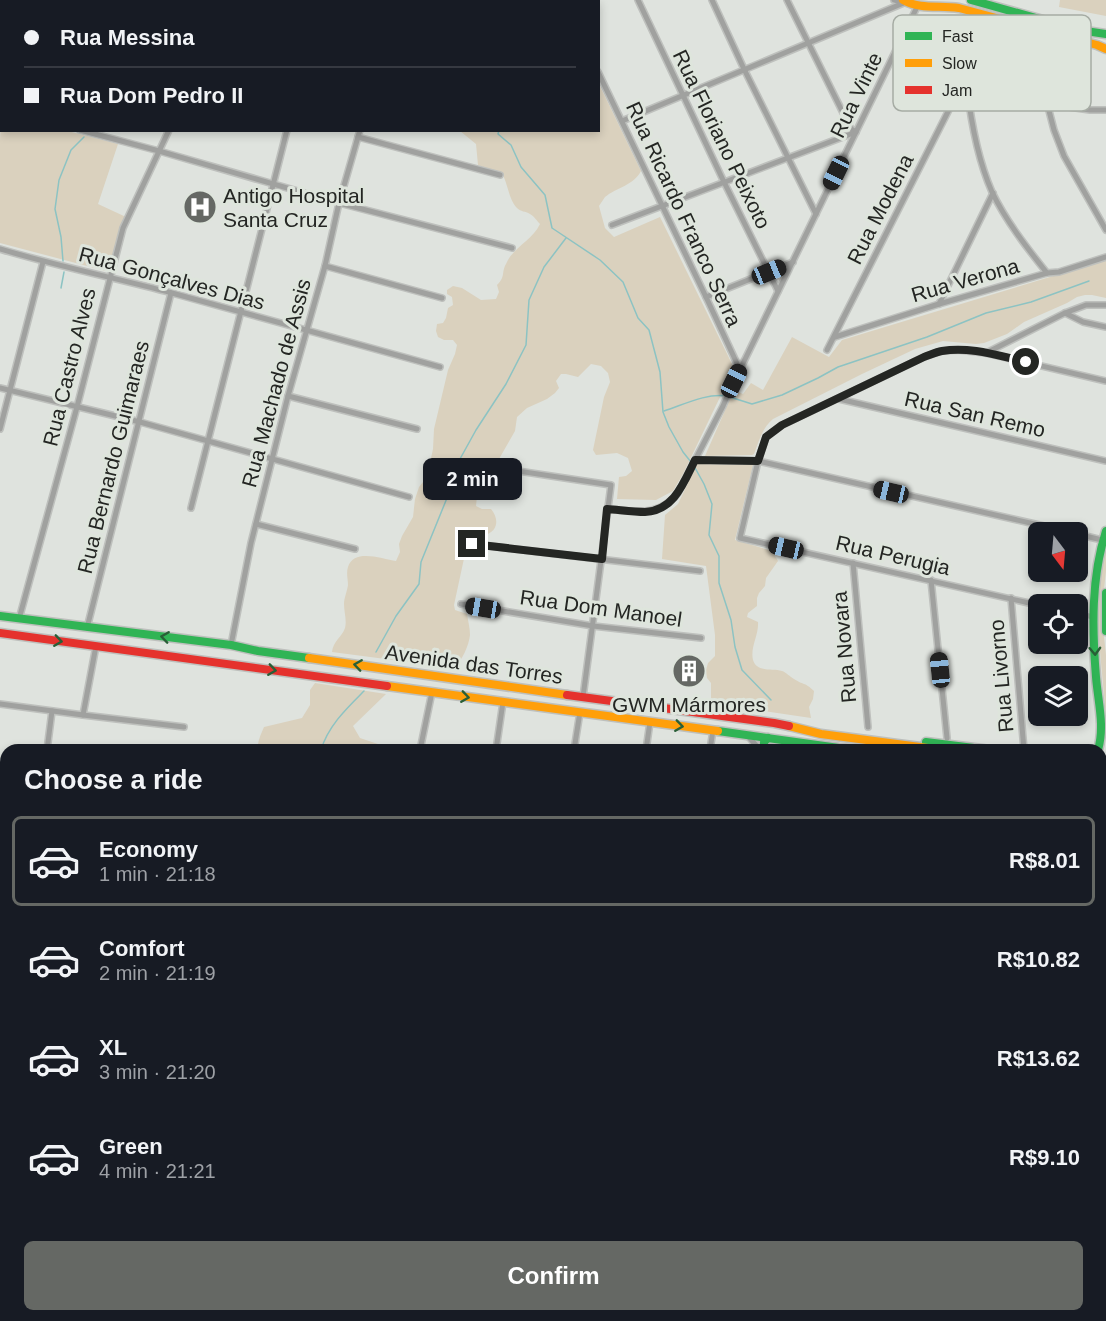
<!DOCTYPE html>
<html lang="en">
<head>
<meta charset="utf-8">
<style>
  :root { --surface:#171b24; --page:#242831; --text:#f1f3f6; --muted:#9ea1a6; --line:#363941; --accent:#656864 }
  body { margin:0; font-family:Arial,sans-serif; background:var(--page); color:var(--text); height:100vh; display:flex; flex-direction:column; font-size:22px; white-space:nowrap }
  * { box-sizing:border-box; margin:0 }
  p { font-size:20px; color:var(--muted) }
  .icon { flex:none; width:33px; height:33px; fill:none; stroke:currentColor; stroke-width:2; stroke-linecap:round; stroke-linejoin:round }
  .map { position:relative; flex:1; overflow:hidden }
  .drawer { position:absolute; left:0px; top:744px; width:1107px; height:578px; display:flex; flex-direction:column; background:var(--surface); border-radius:18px 18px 0 0; box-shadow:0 3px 9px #0003 }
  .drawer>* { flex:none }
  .top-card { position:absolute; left:0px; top:0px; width:600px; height:132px; box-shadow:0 3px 9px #0003; display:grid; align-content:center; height:132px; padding:0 24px; background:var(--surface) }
  .needle { width:39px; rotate:164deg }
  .buttons { position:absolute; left:1028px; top:522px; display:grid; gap:12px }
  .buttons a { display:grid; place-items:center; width:60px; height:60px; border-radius:9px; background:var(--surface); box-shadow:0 3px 9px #0003; font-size:30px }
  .end { position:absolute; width:27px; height:27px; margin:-14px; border:8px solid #242623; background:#fff; box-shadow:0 0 0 3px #fff }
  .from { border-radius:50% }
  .bubble { position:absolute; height:42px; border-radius:9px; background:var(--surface); box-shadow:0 3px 9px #0003; font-size:20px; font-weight:600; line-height:42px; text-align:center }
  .car { position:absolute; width:18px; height:36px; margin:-18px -9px; border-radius:8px; box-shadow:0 0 4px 2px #0007; background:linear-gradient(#222 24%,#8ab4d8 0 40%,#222 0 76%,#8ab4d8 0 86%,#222 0) }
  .top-card b { display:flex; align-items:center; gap:21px; height:57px; font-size:22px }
  .top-card b+b { border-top:2px solid var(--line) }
  .top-card i { width:15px; height:15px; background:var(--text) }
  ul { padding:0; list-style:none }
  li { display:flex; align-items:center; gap:18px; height:90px; margin:0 12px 9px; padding:0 12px; border:3px solid transparent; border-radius:9px }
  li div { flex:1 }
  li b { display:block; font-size:22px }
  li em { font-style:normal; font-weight:600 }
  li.selected { border-color:var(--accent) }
  li>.icon { width:54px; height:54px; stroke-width:1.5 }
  h2 { padding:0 24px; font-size:27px; line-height:72px }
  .cta { display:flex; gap:12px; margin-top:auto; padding:12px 24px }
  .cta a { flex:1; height:69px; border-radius:9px; background:var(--accent); color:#fff; font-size:24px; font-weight:600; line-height:69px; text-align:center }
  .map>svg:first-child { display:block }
</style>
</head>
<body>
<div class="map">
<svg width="1106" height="1321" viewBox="0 0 1106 1321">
  <rect width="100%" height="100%" fill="#dfe3de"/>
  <!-- green -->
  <g fill="#dad1be">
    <polygon points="1060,0 1106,0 1106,16 1059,7"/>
    <path d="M599,84L641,171C634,185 616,188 605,197C603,200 601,203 599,206L605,228L614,237L660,217L734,368L683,474L673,491L656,500L617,499L619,477L626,476L632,471L628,458L617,453L596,455L593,450L604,397L610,382L608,373L601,366L591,364L578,377L566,374H561L556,381L559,388L555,393L547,399L527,408L517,417L515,431L499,459L481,475L478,486L476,506L482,509H491C498,517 499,529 488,534C487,535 478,536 478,536C477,536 469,540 468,540L454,605L455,610L467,614C468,621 470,628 470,635C469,645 462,661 454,668L332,652C333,641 342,637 345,628C347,620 344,612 344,604C344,598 347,592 348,585C348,579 346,573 348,567C354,548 382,559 396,561L400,552L399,544L402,536L413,517L415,499L419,487L427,477L433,449L434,429L448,370L455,354L457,345L453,340H444L438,337L436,331L437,324L443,323L446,318L448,308L453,305L452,297L447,294V290L453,286L462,288L481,300L496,299L499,292L497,285C506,276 501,273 506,264C513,247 532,241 540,224C537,221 534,216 530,214C525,211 521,212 517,208C508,199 507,178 501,173C495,170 484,168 478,165L476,144L460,131L598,130Z"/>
    <polygon points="1,115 2,130 68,131 118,144 98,204 126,217 119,230 111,266 106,271 0,243 0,140"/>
    <path d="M1106,260V298L1092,295H1085L1077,297L1067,303L1024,322L1007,334L984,343L976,344L943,341L915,349L862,374L773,419C762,428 759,441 754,454L752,455L705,456L734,390L743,394L751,383L763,390L792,337L829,357L842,340Z"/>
    <path d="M697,464L753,465L735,540L772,551L778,561L766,578L765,586L759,593L757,598V606L748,613L747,617L758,622C759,635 750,647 753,660C757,673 773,668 782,671C786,672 790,677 794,679C803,685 805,682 814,691L813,699L809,707L811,718L711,703V683L707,678L706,670L708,663L715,656V635L706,566L662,559L665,515L678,504Z"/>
    <polygon points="1106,545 1106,571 1103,598 1103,628 1106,655 1106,717 1097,619 1099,583"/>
    <path d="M315,683L386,694L353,726L360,738L387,747L403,750H258C257,742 261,734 264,727L302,718L310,705V690Z"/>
    <polygon points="1101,1244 1106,1244 1106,1321 908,1321 911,1316 1101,1316"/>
  </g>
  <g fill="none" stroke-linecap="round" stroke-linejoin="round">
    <!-- stream -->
    <g stroke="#8cc3c3" stroke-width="1.5">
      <polyline points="119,0 119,2"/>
      <polyline points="512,2 512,0"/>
      <polyline points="499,130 498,134 511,145 521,167 545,195 552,228 600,260 623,282 638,318 649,330 660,372 663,412 669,427 683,452 691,462"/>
      <polyline points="63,261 61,237 55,209 59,180 71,150 84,137"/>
      <polyline points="61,288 64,272"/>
      <polyline points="730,397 752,404 782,395 818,378 838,367 927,337 986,313 1031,302 1089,281"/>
      <path d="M664,411C683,405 706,393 726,396"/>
      <polyline points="694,466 704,484 712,504 709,535 719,556 719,583 731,620 735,647 742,670 771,700"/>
      <polyline points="376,652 396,616 419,584 421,562 447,498 455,468 476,430 506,384 526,345 529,300 544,267 566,238"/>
      <path d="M321,750C328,726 347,708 364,691"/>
      <polyline points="1101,1289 1106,1290"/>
    </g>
    <defs>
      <g id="street">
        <polyline points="366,0 372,2"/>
        <polyline points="563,0 564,2"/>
        <polyline points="638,0 724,182 778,291"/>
        <polyline points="712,0 744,69 816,214"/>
        <polyline points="894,0 903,3"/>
        <polyline points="5,2 5,0"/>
        <polyline points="158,2 158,0"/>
        <polyline points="228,2 228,0"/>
        <polyline points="392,2 393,0"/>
        <polyline points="587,2 591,0"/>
        <polyline points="0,20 2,14"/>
        <polyline points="0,39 2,39"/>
        <polyline points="598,72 706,297 740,370"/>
        <path d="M967,87C971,122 978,160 992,192C1006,221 1027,248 1047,273"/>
        <polyline points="1047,103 1054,130 1064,156 1106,230"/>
        <polyline points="0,110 2,111"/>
        <polyline points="622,121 906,2"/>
        <polyline points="80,130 159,151 339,203 512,248"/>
        <polyline points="358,137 500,175"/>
        <polyline points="612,225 856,132 851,129 787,0"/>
        <path d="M0,249C57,266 115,278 172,293C261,317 350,343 440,367"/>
        <polyline points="325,266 442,298"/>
        <polyline points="706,297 793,262"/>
        <polyline points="939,304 993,193"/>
        <polyline points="1065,313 1083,322 1106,327"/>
        <polyline points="835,337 939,304 1047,273 1059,272 1106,257"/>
        <polyline points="827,350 959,90 970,85 979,85 1062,106 1090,110 1106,110"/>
        <polyline points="986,353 1065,313 1086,305 1106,305"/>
        <polyline points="0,388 140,422 409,497"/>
        <polyline points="288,396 417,429"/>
        <polyline points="839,399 1106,461"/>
        <polyline points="0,429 43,262"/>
        <polyline points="695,460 758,461 1070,532"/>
        <polyline points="498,468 611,485 583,697"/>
        <polyline points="191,508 287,130"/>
        <path d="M607,509C634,511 659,518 678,493L723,406L729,392L917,7"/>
        <polyline points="256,524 355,549"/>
        <polyline points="1077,534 1102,540"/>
        <polyline points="472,544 700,571"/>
        <polyline points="853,563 868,727"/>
        <polyline points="931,580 947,738"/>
        <polyline points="1011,598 1024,750"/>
        <polyline points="461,604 593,626 701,638"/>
        <polyline points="1038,605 740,538 758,461 766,437 782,425 924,357 941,351 958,350 986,353 1106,381"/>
        <polyline points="1077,613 1093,617"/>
        <polyline points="19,619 77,407 123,228 169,130"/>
        <polyline points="87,628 171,293"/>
        <polyline points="231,645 251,543 288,396 325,266 339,203 360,130"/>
        <polyline points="0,704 83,715 184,727"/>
        <polyline points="83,715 96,646"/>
        <polyline points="748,736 760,750"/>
        <polyline points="47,750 52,711"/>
        <polyline points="420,750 432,692"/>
        <polyline points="496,750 503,702"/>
        <polyline points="574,750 580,712"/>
        <polyline points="646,750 650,722"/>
        <polyline points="710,750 713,730"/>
        <polyline points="0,842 6,843"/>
        <polyline points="0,909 6,910"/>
        <polyline points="0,977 6,977"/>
        <polyline points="0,1043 6,1043"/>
        <polyline points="0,1122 6,1123"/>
        <polyline points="0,1188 6,1189"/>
        <polyline points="0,1253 6,1218"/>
        <polyline points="0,1257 6,1258"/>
        <polyline points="661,1316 663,1321"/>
        <polyline points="708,1316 711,1321"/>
        <polyline points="372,1321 407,1316"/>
        <polyline points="866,1321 867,1316"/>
        <polyline points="896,1321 898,1316"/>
      </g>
      <g id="fast">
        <polyline points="971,0 1079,30 1106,34"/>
        <polyline points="1106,593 1106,631"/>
        <polyline points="0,616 231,645 258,651 309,658"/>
        <polyline points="718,731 839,748 863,750"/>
        <polyline points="926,742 990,750"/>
        <polyline points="764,750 764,742 768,738"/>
        <path d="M1098,750C1105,726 1098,702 1096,677C1092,628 1091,578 1106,531"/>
        <polyline points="1101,772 1106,772"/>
      </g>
      <g id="slow">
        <path d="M903,0C921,10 939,5 959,8L1097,45L1106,49"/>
        <polyline points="309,658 567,695"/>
        <polyline points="387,686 718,731"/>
        <polyline points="789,726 821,734 943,750"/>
        <polyline points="1101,779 1106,779"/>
      </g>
      <g id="jam">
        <polyline points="0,633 387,686"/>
        <polyline points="567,695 774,723 789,726"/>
        <polyline points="1101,800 1106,806"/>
      </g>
    </defs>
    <!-- street casing -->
    <use href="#street" stroke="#bec0bd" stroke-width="8"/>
    <!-- fast casing -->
    <use href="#fast" stroke="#bec0bd" stroke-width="11"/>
    <!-- slow casing -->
    <use href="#slow" stroke="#bec0bd" stroke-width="11"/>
    <!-- jam casing -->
    <use href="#jam" stroke="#bec0bd" stroke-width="11"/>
    <!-- street -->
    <use href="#street" stroke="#a0a19f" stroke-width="5"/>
    <!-- fast -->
    <use href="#fast" stroke="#30b455" stroke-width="8"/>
    <!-- slow -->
    <use href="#slow" stroke="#ff9f0a" stroke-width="8"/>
    <!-- jam -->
    <use href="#jam" stroke="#e5322d" stroke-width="8"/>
  </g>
  <!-- one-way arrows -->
  <defs><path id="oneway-chevron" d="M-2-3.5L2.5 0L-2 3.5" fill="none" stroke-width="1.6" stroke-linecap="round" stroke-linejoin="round" transform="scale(1.5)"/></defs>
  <g stroke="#295f37">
    <use href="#oneway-chevron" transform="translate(165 637) rotate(-172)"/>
    <use href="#oneway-chevron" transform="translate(58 641) rotate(8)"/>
    <use href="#oneway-chevron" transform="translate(1095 651) rotate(88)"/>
    <use href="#oneway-chevron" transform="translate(358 665) rotate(-172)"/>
    <use href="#oneway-chevron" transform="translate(272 670) rotate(8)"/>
    <use href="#oneway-chevron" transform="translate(465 697) rotate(8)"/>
    <use href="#oneway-chevron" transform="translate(679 726) rotate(8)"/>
  </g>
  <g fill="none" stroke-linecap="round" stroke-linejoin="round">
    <!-- route -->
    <path stroke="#242623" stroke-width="8" d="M472,544L602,559L607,509C620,510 633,512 645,512C674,511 684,482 695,460L758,461L766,437L782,425L924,357C930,355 936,352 942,351C970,346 999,356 1026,362"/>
  </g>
  <!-- icons -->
  <defs>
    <symbol id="hospital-disc" viewBox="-11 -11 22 22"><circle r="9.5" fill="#656864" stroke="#dee5dc"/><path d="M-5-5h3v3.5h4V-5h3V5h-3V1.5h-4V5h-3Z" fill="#fff"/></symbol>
    <symbol id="building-disc" viewBox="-11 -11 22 22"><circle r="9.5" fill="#656864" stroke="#dee5dc"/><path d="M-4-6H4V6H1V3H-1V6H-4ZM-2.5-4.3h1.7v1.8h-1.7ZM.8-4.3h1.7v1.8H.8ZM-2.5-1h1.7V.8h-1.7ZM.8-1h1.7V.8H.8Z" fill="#fff"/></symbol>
  </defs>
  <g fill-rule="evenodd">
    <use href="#hospital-disc" x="181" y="188" width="38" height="38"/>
    <use href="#building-disc" x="670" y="652" width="38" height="38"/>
  </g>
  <g text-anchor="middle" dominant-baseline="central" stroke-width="6" stroke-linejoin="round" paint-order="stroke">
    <!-- street labels -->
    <g font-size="21" fill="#242623" stroke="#dee5dc">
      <text transform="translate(856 95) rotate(-64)">Rua Vinte</text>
      <text transform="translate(722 139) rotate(64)">Rua Floriano Peixoto</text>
      <text transform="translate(880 209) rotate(-63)">Rua Modena</text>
      <text transform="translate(684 214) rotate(65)">Rua Ricardo Franco Serra</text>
      <text transform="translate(172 278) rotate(15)">Rua Gonçalves Dias</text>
      <text transform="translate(965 280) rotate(-16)">Rua Verona</text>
      <text transform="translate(69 367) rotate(-76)">Rua Castro Alves</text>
      <text transform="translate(276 383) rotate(-75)">Rua Machado de Assis</text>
      <text transform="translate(975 414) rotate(13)">Rua San Remo</text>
      <text transform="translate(113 457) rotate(-76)">Rua Bernardo Guimaraes</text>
      <text transform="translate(893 555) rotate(13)">Rua Perugia</text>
      <text transform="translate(601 608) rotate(8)">Rua Dom Manoel</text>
      <text transform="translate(844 647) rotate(-95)">Rua Novara</text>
      <text transform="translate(474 664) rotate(8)">Avenida das Torres</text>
      <text transform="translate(1001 676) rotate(-95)">Rua Livorno</text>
    </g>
    <!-- poi labels -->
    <g font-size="21" fill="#242623" stroke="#dee5dc" text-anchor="start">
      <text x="223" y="195">Antigo Hospital<tspan x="223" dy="24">Santa Cruz</tspan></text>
      <text x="689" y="704" text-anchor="middle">GWM Mármores</text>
    </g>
  </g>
  <!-- legend -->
  <rect x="893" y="15" width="198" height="96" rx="9" fill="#dee5dc" stroke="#a6aca4" stroke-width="1.5"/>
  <rect x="905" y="32" width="27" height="8" fill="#30b455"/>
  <rect x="905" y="59" width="27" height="8" fill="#ff9f0a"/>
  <rect x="905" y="86" width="27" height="8" fill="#e5322d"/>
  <g font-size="16" fill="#242623">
    <text x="942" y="42">Fast</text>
    <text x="942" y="69">Slow</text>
    <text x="942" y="96">Jam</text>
  </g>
</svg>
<div class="buttons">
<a><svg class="needle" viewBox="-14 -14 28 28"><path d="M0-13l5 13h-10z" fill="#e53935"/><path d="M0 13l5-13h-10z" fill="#9ea1a6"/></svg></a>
<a><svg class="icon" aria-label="locate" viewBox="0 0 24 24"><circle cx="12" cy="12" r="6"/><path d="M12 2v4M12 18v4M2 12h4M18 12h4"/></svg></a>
<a><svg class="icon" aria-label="layers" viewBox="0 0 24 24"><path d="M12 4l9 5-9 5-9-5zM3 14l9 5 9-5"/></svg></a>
</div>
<i class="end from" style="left:1026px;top:362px"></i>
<i class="end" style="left:472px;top:544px"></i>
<div class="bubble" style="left:423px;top:458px;width:99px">2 min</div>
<i class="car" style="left:836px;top:173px;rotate:206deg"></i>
<i class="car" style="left:769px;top:272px;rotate:68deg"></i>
<i class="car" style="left:734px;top:381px;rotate:26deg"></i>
<i class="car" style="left:891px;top:492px;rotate:283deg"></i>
<i class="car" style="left:786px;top:548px;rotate:283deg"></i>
<i class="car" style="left:483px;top:608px;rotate:279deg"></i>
<i class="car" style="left:940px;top:670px;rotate:354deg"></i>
<div class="top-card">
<b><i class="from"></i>Rua Messina</b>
<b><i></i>Rua Dom Pedro II</b>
</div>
<section class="drawer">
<h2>Choose a ride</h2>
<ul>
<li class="selected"><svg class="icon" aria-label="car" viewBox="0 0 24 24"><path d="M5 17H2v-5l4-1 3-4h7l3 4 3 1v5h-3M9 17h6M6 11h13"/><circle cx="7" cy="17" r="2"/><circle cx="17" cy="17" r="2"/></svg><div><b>Economy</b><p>1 min · 21:18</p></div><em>R$8.01</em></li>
<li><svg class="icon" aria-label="car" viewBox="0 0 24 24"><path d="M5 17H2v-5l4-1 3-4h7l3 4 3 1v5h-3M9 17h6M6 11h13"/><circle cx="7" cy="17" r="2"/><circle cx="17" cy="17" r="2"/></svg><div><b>Comfort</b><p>2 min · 21:19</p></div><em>R$10.82</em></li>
<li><svg class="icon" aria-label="car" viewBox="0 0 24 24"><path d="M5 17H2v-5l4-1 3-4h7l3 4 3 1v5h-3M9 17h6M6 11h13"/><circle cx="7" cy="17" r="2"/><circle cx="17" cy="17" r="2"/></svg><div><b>XL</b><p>3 min · 21:20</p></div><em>R$13.62</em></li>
<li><svg class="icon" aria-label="car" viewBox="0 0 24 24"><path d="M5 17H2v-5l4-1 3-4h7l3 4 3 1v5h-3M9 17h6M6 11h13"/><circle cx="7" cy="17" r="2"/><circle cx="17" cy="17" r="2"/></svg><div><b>Green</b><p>4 min · 21:21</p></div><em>R$9.10</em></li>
</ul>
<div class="cta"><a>Confirm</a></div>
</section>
</div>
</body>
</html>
